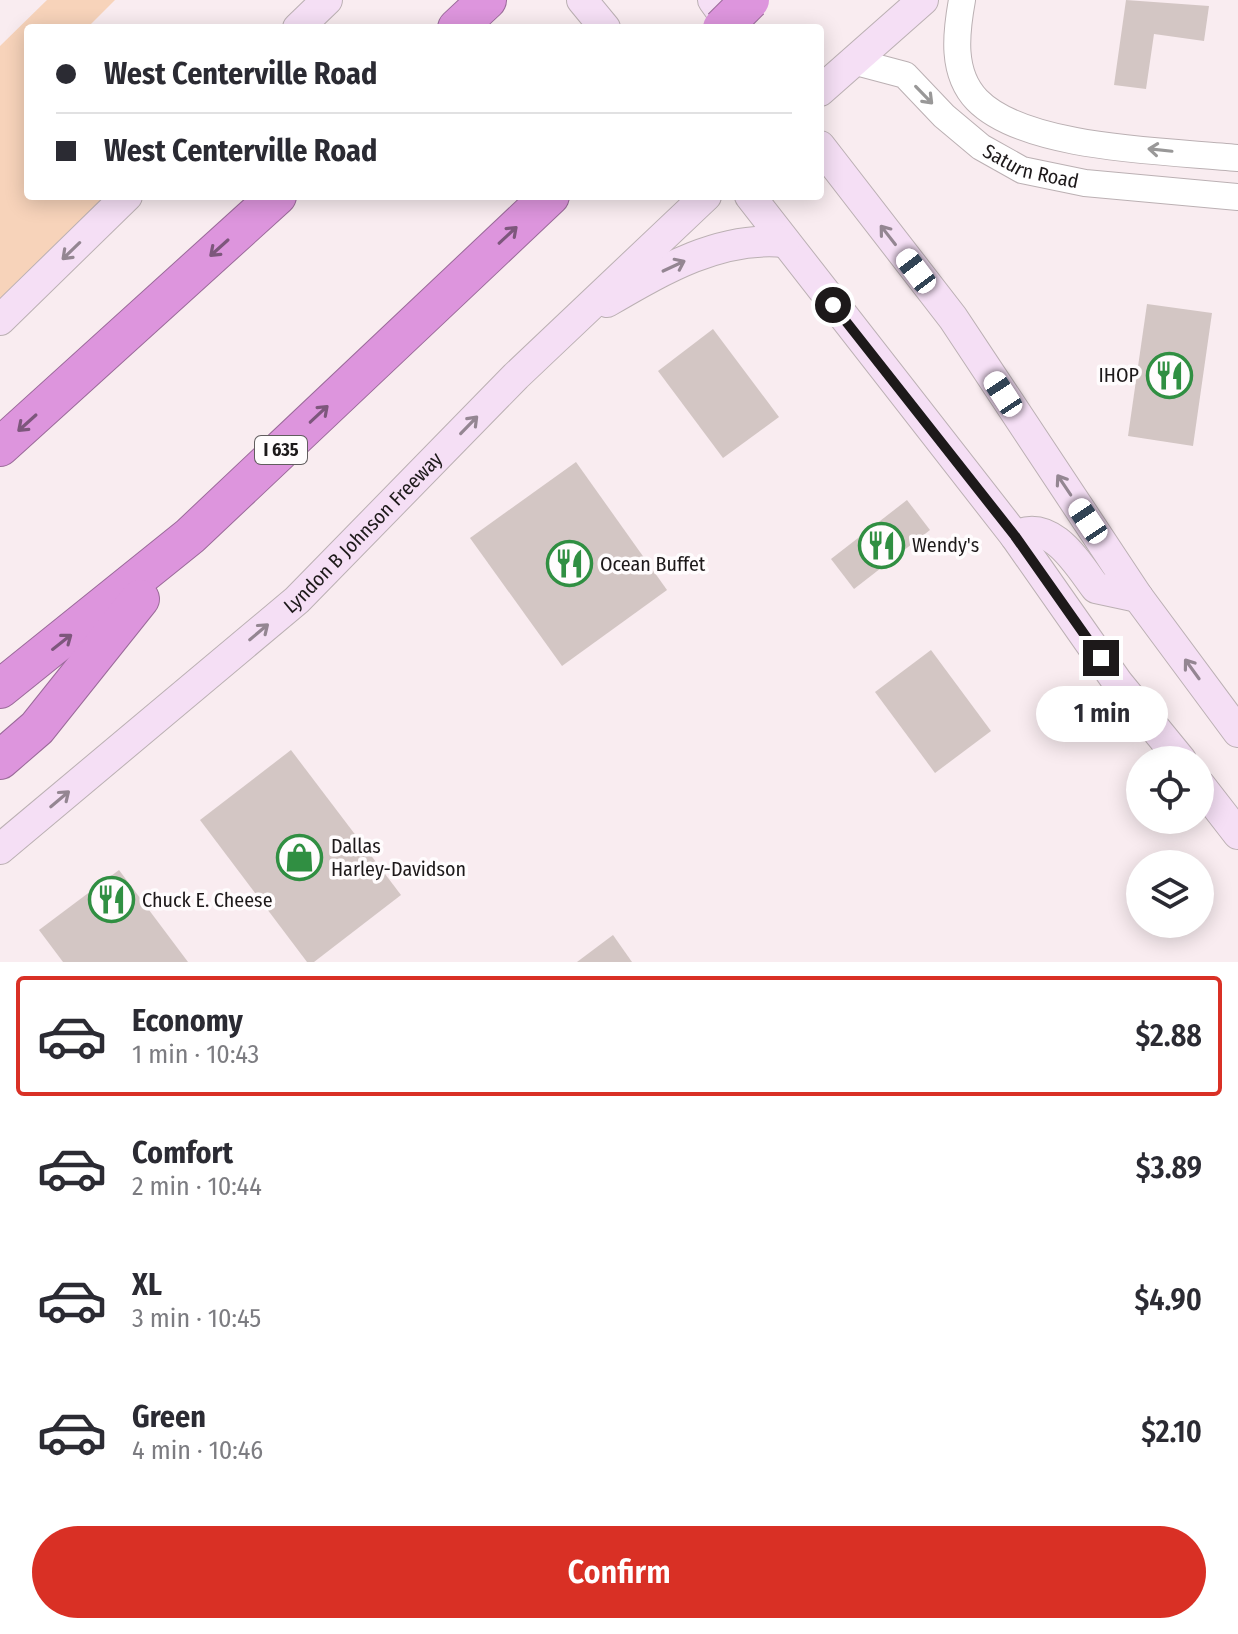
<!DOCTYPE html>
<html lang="en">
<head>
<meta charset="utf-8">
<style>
  :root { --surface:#fff; --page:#f7f7f7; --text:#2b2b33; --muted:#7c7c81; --line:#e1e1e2; --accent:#d93025 }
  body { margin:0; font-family:"Fira Sans Condensed",sans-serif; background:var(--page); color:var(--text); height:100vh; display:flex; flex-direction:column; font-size:30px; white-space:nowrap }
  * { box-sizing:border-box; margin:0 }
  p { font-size:26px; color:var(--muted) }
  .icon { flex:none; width:44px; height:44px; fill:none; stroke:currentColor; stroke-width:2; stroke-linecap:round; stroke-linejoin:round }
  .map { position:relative; height:962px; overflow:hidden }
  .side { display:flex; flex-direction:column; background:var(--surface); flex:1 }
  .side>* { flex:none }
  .banner { position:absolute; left:24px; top:24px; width:800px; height:176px; border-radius:8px; box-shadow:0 4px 20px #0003; display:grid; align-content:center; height:176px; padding:0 32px; background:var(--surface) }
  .controls { position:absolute; left:1126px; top:746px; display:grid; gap:16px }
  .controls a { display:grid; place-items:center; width:88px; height:88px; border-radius:50%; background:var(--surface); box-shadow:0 4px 20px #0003; font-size:40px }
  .end { position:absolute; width:36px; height:36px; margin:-18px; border:10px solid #1d191a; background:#fff; box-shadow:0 0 0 4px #fff }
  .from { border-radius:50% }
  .bubble { position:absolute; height:56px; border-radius:28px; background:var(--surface); box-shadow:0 4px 20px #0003; font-size:26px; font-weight:600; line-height:56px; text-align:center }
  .car { position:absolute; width:24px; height:48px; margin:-24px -12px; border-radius:10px; box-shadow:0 0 6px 2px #0007; background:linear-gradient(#fff 24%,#345 0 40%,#fff 0 76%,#345 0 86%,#fff 0) }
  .banner b { display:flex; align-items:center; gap:28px; height:76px; font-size:30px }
  .banner b+b { border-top:2px solid var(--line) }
  .banner i { width:20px; height:20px; background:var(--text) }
  ul { padding:14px 0 0; list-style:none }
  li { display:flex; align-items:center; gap:24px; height:120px; margin:0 16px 12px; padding:0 16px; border:4px solid transparent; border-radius:8px }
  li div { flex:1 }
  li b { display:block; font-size:30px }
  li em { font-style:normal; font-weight:600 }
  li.active { border-color:var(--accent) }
  li>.icon { width:72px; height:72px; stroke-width:1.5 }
  .cta { display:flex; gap:16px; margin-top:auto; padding:16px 32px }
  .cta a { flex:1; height:92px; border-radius:48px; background:var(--accent); color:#fff; font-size:32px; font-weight:600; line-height:92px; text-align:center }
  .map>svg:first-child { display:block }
</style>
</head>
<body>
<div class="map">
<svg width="1238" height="962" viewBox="0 0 1238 962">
  <rect width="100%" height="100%" fill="#f9ecf0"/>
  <!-- grass -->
  <polygon fill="#f7d3ba" points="47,0 115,0 87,28 28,28 28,196 124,196 0,315 0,46"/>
  <!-- building -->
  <g fill="#d3c6c4">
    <polygon points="1126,0 1209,6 1204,41 1154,34 1146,89 1114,85"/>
    <polygon points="1147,304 1212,313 1193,446 1128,436"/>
    <polygon points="713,329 779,417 723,458 658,371"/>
    <polygon points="576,462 667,590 562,666 470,538"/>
    <polygon points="907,500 930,530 854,589 831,559"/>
    <polygon points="931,650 991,731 935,773 875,692"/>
    <polygon points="291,750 401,895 314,962 307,962 200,820"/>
    <polygon points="119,870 188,962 63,962 39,930"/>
    <polygon points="613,935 632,962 577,962"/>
  </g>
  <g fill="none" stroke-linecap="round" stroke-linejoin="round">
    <defs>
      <g id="tertiary">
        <path d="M962,0C956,33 951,73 977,100C1026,150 1169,151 1238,158"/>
        <path id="s1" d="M856,62L905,75L944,116L981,147L1022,170L1085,183L1238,197"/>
      </g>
      <g id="secondary">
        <polyline points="582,0 605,28"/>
        <polyline points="713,0 733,28"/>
        <polyline points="298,28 327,0"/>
        <polyline points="820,91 923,0"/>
        <polyline points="820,146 953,318 1138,597 1238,732"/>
        <polyline points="750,196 1015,536 1118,683 1181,760"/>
        <path d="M607,302C662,270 719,236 784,242"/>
        <polyline points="0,320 127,196"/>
        <path d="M1015,536C1052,518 1077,563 1096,588L1138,597"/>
        <polyline points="1200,785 1238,834"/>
        <path id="s2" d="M0,849L297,600L516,376L706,196"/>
      </g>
      <g id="motorway">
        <polyline points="457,28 487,0"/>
        <polyline points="0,447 277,196"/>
        <polyline points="0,689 190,536 550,196"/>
        <polyline points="0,760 37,728 140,599"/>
      </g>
    </defs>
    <!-- tertiary casing -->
    <use href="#tertiary" stroke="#bbb0b3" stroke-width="28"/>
    <!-- secondary casing -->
    <use href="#secondary" stroke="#bbb0b3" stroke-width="32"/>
    <!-- motorway casing -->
    <use href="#motorway" stroke="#9a6a99" stroke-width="40"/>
    <!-- tertiary -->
    <use href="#tertiary" stroke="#fff" stroke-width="26"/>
    <!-- secondary -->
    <use href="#secondary" stroke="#f5dff5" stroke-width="30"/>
    <!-- motorway -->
    <use href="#motorway" stroke="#dd95dd" stroke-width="38"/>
    <defs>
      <polyline id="motorway-bridge" points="722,28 750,0"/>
    </defs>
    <!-- motorway-bridge casing -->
    <use href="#motorway-bridge" stroke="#9a6a99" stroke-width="40" stroke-linecap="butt"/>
    <!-- motorway-bridge -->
    <use href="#motorway-bridge" stroke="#dd95dd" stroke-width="38"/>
  </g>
  <!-- one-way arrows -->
  <defs><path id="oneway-shaft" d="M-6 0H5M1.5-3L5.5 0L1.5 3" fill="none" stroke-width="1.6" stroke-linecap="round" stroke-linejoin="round" transform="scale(2)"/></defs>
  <g stroke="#999898">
    <use href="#oneway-shaft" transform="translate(924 95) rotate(46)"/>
    <use href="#oneway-shaft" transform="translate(1160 150) rotate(-174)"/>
  </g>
  <g stroke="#7d577c">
    <use href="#oneway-shaft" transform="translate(508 235) rotate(-43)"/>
    <use href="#oneway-shaft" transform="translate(219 248) rotate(138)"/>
    <use href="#oneway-shaft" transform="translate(319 414) rotate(-43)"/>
    <use href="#oneway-shaft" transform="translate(27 423) rotate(138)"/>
    <use href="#oneway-shaft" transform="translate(62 642) rotate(-38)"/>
  </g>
  <g stroke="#948692">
    <use href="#oneway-shaft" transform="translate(888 235) rotate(-128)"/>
    <use href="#oneway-shaft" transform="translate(71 251) rotate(136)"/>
    <use href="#oneway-shaft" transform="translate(674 266) rotate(-25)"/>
    <use href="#oneway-shaft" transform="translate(469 425) rotate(-46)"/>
    <use href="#oneway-shaft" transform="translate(1064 485) rotate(-124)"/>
    <use href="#oneway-shaft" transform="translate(259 632) rotate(-40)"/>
    <use href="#oneway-shaft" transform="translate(1192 669) rotate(-126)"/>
    <use href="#oneway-shaft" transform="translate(60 799) rotate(-40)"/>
  </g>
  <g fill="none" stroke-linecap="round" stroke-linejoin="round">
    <!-- route -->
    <polyline stroke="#1d191a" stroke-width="10" points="833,305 1015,536 1101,658"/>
  </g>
  <!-- icons -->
  <defs>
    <symbol id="restaurant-ring" viewBox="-11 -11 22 22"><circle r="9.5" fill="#fffcfd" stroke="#308f42" stroke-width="1.5"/><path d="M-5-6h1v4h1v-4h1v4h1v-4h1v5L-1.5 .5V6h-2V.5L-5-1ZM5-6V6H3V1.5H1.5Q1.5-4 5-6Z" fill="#308f42"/></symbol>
    <symbol id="shop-ring" viewBox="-11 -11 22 22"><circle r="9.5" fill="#fffcfd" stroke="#308f42" stroke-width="1.5"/><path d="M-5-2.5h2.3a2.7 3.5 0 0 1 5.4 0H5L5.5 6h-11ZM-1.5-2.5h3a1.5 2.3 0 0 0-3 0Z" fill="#308f42"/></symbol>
  </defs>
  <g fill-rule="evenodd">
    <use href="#restaurant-ring" x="1144" y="350" width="51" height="51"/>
    <use href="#restaurant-ring" x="856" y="520" width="51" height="51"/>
    <use href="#restaurant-ring" x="544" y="538" width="51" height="51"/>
    <use href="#shop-ring" x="274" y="832" width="51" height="51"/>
    <use href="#restaurant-ring" x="86" y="874" width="51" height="51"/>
  </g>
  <g text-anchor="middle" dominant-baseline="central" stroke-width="7" stroke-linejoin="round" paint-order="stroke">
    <!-- shield labels -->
    <rect fill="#fffcfd" stroke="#615d5e" stroke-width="2" x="255" y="436" width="52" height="28" rx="6"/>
    <g font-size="18" font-weight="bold" fill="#1d191a">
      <text x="281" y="450">I 635</text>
    </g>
    <!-- street labels -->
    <g font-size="20" fill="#1d191a" stroke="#fffcfd">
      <text stroke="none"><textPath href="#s1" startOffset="210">Saturn Road</textPath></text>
      <text stroke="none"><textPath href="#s2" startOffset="482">Lyndon B Johnson Freeway</textPath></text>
    </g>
    <!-- poi labels -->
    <g font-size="20" fill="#1d191a" stroke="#fffcfd" text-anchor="start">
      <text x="1139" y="375" text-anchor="end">IHOP</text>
      <text x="912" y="545">Wendy's</text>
      <text x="600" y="564">Ocean Buffet</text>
      <text x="331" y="846">Dallas<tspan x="331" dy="23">Harley-Davidson</tspan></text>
      <text x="142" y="900">Chuck E. Cheese</text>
    </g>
  </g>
</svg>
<div class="controls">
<a><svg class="icon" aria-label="locate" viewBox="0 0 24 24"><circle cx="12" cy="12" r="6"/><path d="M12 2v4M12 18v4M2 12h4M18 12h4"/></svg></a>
<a><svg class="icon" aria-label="layers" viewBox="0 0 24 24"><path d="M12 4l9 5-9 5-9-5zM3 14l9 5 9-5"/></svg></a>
</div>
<i class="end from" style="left:833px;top:305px"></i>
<i class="end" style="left:1101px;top:658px"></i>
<div class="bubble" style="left:1036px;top:686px;width:132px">1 min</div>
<i class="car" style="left:916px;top:271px;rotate:323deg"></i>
<i class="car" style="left:1003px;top:394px;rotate:327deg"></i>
<i class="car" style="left:1088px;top:521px;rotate:326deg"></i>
<div class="banner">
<b><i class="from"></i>West Centerville Road</b>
<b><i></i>West Centerville Road</b>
</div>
</div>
<section class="side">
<ul>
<li class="active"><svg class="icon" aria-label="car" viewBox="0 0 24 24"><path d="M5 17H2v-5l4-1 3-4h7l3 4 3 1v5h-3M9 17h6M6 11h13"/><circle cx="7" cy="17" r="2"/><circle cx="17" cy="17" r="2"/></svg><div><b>Economy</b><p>1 min · 10:43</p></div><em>$2.88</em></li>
<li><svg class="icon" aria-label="car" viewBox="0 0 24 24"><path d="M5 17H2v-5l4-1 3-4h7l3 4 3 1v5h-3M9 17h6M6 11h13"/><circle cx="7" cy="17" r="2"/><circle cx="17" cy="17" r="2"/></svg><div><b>Comfort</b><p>2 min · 10:44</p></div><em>$3.89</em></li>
<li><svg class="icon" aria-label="car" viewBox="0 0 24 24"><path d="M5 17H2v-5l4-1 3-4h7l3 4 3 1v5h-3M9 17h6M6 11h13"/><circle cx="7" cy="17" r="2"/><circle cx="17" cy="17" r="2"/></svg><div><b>XL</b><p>3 min · 10:45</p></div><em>$4.90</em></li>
<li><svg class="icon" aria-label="car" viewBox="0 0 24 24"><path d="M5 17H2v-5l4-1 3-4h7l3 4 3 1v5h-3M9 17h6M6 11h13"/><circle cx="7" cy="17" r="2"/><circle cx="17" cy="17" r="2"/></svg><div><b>Green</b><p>4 min · 10:46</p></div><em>$2.10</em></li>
</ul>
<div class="cta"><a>Confirm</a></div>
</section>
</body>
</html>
